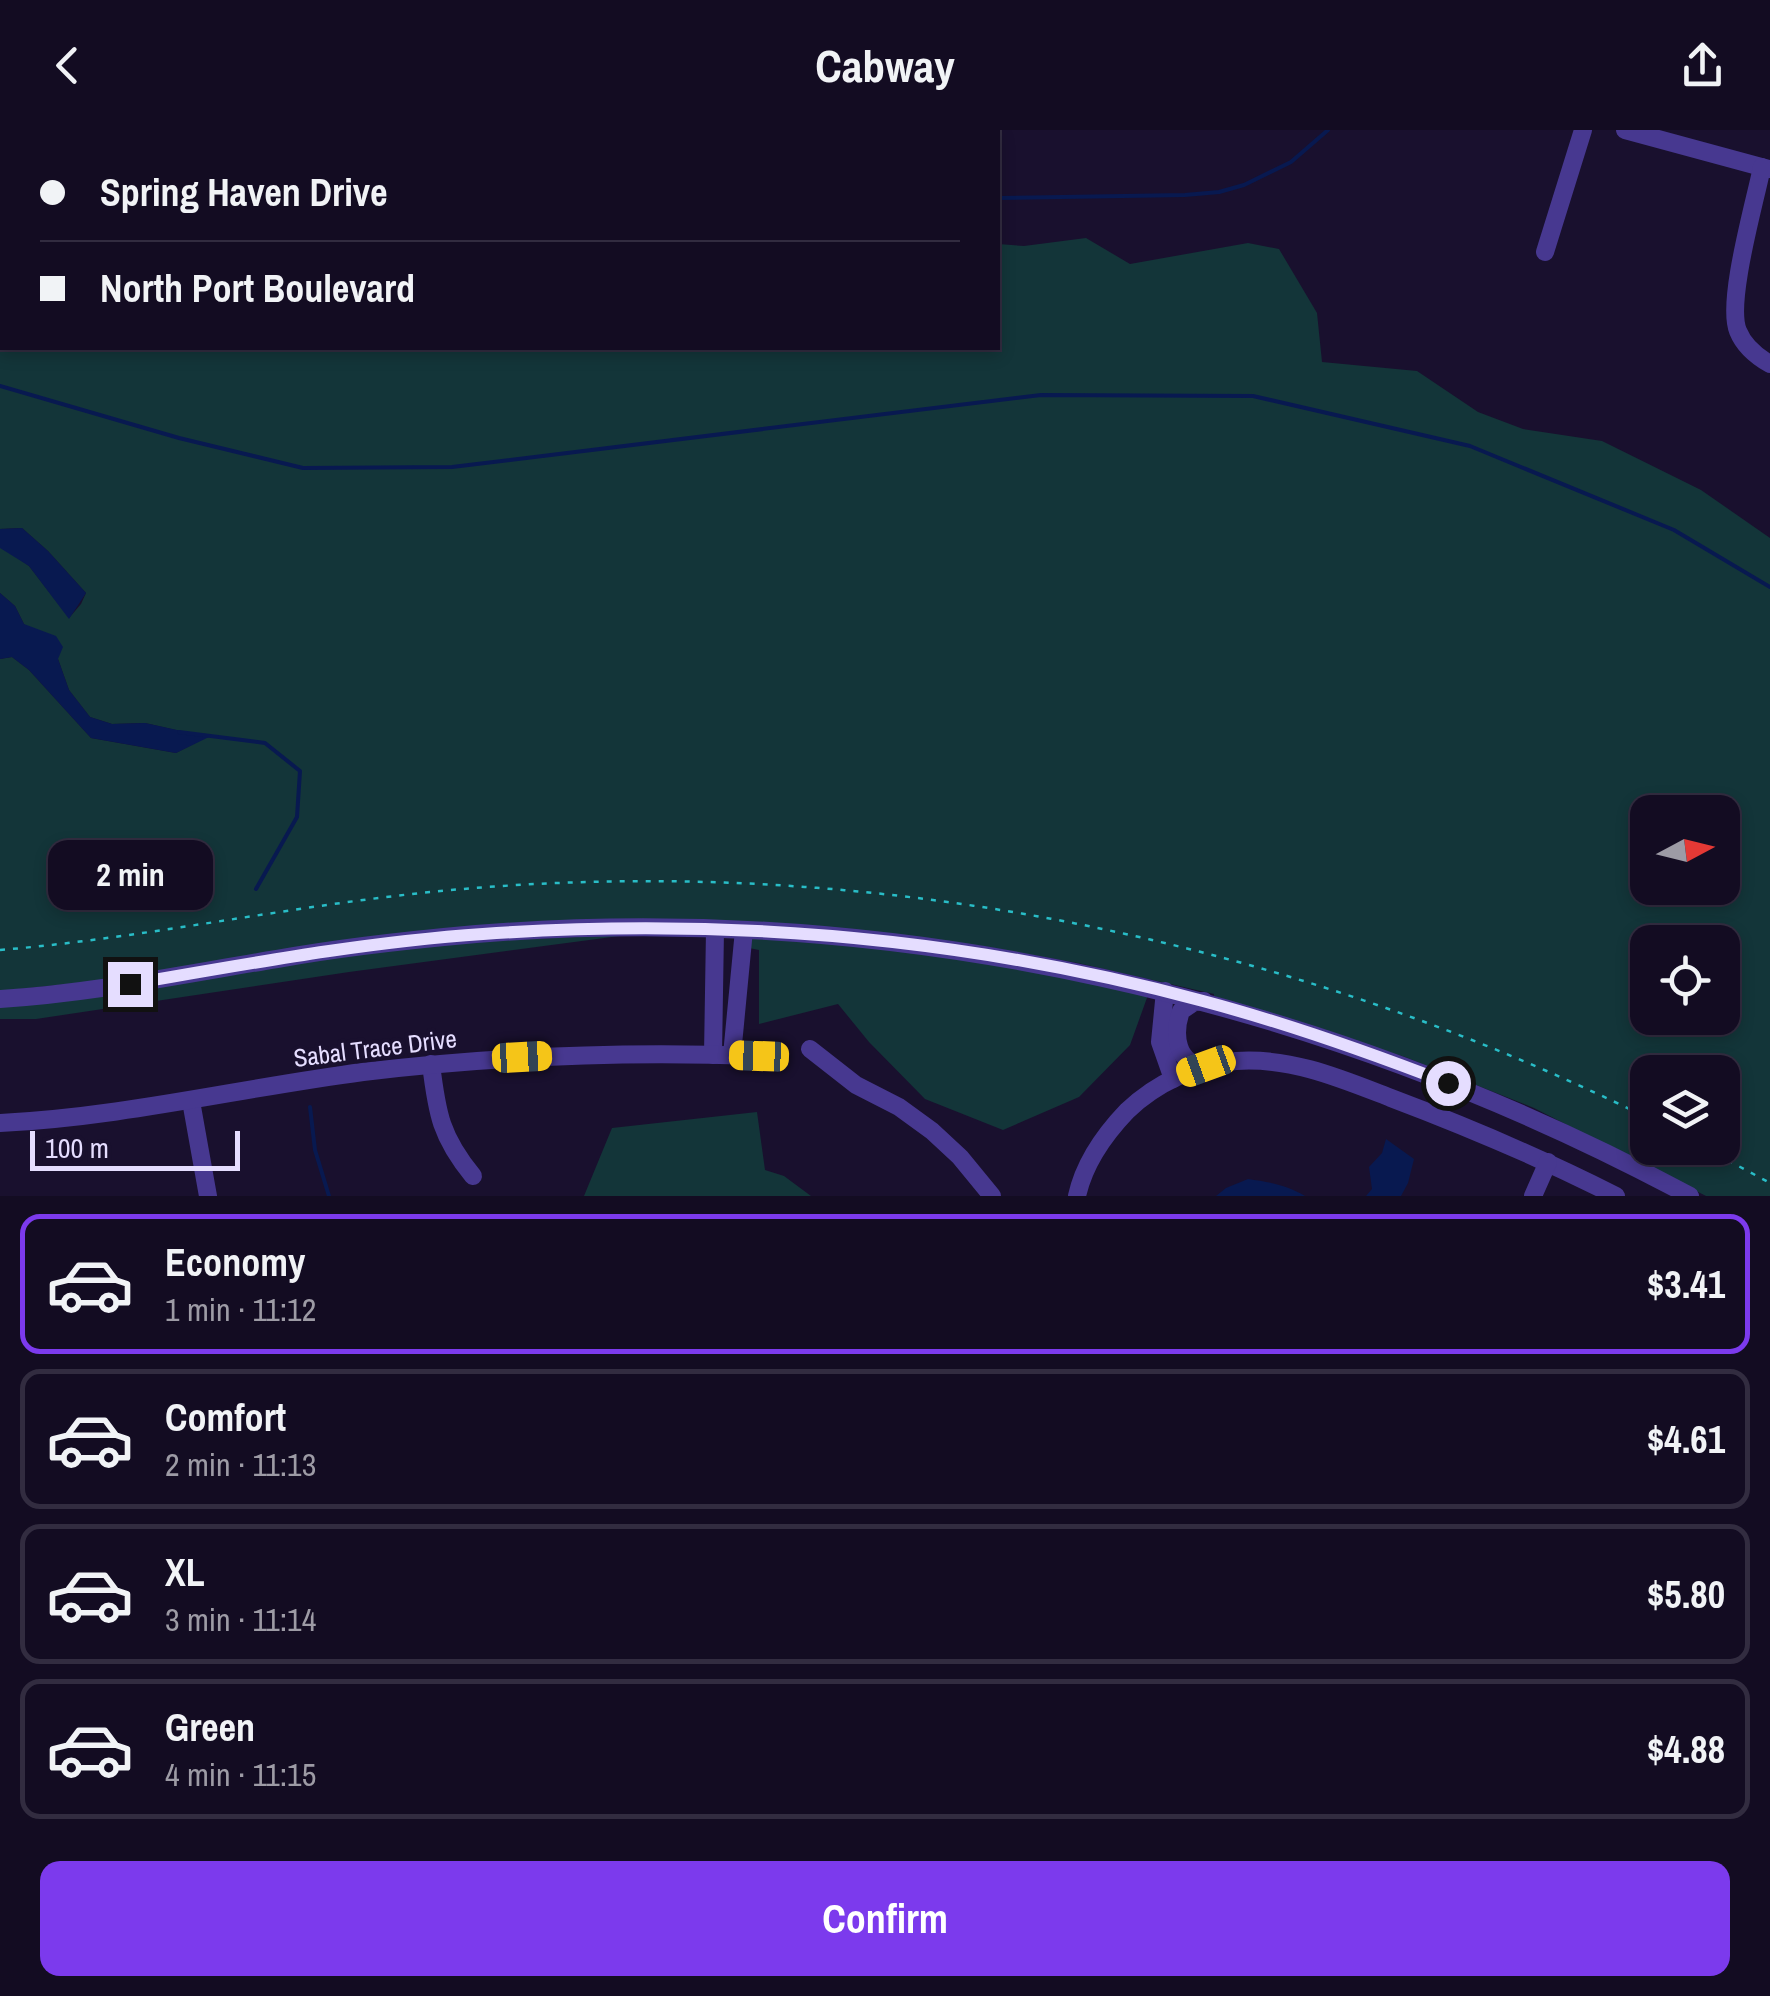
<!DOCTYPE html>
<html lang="en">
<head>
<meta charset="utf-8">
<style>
  :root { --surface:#130c22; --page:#1c152a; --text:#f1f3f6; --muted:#9d9ba5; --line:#322c40; --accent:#7c3aed }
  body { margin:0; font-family:"Archivo Narrow",sans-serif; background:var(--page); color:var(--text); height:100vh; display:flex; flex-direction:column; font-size:38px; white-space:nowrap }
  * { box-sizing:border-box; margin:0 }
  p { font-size:32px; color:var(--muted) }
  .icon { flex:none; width:55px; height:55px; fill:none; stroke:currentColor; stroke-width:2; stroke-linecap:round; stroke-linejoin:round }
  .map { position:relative; height:1066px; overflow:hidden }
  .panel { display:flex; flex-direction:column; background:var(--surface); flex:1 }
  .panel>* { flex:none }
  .top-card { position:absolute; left:0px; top:0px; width:1000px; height:220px; box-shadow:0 5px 15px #0003,0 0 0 2px var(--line); display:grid; align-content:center; height:220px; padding:0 40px; background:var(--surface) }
  .needle { width:65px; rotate:83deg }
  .tools { position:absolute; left:1630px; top:665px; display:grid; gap:20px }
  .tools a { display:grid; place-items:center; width:110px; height:110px; border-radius:20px; background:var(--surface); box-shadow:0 5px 15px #0003,0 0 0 2px var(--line); font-size:50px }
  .scale { position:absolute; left:30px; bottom:25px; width:210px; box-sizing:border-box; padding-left:10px; border:5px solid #e5ddff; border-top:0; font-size:28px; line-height:35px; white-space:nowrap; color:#e5ddff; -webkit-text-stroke:8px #19102e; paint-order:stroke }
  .end { position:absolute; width:45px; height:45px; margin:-22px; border:12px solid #e5ddff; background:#111; box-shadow:0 0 0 5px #111 }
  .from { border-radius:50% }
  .bubble { position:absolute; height:70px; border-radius:20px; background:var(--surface); box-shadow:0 5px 15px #0003,0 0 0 2px var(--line); font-size:32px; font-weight:800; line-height:70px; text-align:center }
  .car { position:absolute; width:30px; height:60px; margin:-30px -15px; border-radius:12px; box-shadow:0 0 8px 2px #0007; background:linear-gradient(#f5c518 24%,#345 0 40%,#f5c518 0 76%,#345 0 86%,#f5c518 0) }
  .top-card b { display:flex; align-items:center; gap:35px; height:95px; font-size:38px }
  .top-card b+b { border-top:2px solid var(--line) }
  .top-card i { width:25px; height:25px; background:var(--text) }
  ul { padding:18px 0 0; list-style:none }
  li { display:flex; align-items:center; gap:30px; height:140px; margin:0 20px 15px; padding:0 20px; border:5px solid var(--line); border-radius:20px }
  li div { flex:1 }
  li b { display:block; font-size:38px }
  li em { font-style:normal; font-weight:800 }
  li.active { border-color:var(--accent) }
  li>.icon { width:90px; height:90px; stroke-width:1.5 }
  .button { display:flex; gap:20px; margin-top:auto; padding:20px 40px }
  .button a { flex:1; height:115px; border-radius:20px; background:var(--accent); color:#fff; font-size:40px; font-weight:800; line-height:115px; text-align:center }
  header { display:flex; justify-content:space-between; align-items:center; height:130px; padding:0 40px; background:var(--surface); font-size:45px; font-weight:800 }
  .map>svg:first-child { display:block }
</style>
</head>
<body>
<header><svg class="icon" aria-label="back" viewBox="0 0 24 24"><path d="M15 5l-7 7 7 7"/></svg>Cabway<svg class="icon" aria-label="share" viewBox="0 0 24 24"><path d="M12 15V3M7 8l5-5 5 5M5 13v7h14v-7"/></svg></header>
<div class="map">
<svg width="1770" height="1066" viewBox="0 0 1770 1066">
  <rect width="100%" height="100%" fill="#19102e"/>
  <!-- green -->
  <g fill="#133539" fill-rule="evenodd">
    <path d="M0,0H734L735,2H2V218H998V114L1024,116L1086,108L1130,134L1248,113L1279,119L1317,183L1322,232L1417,241L1478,282L1523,299L1602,311L1701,360L1770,408V1066H1706L1534,978L1405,927L1214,866V864L1078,833L983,816L803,795L674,791L0,861V529L12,527L29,540L91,608L176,623L207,607L145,593L112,594L90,587L69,560L58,529L24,494L15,476L0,463V418L2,417L29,436L69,488L81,474L86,463L48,421L22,398L0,399ZM1648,682H1722V758H1648ZM1648,812H1722V888H1648ZM1648,942H1722V1018H1648Z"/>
    <polygon points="627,805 349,842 36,889 0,889 0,876 339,826 481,811"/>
    <polygon points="751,808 809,811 980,830 1148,865 1130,915 1079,967 1003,1000 925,969 869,912 838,874 759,894 759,820 749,818"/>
    <polygon points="757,982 765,1040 784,1046 811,1066 584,1066 612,998"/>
  </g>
  <!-- water -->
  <g fill="#081950">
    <polygon points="22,398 48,421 86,463 69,489 29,436 0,418 0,399"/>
    <polygon points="0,463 15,476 24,494 56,506 63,517 58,529 69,560 90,587 112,594 145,593 209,607 176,623 91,608 29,540 12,527 0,529"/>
    <polygon points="1386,1009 1414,1029 1408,1053 1401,1066 1366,1066 1372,1059 1369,1037 1382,1023"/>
    <path d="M1248,1049C1269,1052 1287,1055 1305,1066H1216L1226,1058Z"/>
  </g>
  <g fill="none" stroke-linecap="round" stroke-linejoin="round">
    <!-- stream -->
    <g stroke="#081950" stroke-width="4">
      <polyline points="804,0 806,2"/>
      <polyline points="998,68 1185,65 1219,62 1244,55 1291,32 1328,0"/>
      <polyline points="0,256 179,308 303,338 452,337 1041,265 1253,266 1470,316 1674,400 1770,457"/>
      <polyline points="179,602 265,613 300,641 297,687 256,759"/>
      <polyline points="310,977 315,1020 329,1066"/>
    </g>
    <!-- path -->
    <g stroke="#29bdc7" stroke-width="2.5" stroke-dasharray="5 8" stroke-linecap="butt">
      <path d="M0,820C155,807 307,772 463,759C870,724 1281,807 1648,988"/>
      <polyline points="1705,1018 1770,1053"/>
    </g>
    <!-- minor -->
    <g stroke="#473890" stroke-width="18">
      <polyline points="1625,0 1769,39"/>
      <path d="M1762,37C1755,72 1726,172 1738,201C1744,216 1756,226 1770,234"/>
      <polyline points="1545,122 1583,0"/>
      <polyline points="1165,861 1160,912 1173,949"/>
      <path d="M0,869C93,863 185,844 277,829C343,817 409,810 476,804C896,770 1320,867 1690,1066"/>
      <path d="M1204,871L1194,872L1181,881C1173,904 1176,935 1205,936"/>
      <polyline points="810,919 856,955 899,977 932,1001 960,1027 992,1066"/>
      <polyline points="713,925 715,800"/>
      <polyline points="732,925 744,800"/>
      <path d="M431,934C437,984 441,1007 473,1046"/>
      <polyline points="191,971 208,1066"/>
      <path d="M0,993C123,987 241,958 363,942C495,926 626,921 759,926"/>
      <path d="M1077,1066C1084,1034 1105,1004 1127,981C1156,953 1197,934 1236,931C1291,927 1342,949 1391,968C1468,997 1543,1029 1616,1066"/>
      <polyline points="1533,1066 1548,1032"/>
    </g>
  </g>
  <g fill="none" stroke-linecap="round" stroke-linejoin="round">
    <!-- route -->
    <path stroke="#e5ddff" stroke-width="12" d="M130,854C247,834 364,812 483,804C725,787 969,808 1203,871C1286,893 1368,922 1448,953"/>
  </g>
  <g text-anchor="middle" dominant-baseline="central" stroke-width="8" stroke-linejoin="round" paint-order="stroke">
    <!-- street labels -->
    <g font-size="25" fill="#e5ddff" stroke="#19102e">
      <text transform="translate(375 918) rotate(-7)">Sabal Trace Drive</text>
    </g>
  </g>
</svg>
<div class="tools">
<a><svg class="needle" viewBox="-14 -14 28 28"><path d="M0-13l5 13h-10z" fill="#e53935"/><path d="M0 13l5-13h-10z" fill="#9d9ba5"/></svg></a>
<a><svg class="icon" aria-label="locate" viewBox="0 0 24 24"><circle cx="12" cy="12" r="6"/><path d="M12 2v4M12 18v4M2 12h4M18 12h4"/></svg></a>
<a><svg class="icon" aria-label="layers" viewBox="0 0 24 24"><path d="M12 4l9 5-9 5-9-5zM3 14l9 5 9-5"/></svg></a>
</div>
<div class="scale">100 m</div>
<i class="end from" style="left:1448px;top:953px"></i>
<i class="end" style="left:130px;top:854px"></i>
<div class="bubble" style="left:48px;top:710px;width:165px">2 min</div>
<i class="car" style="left:759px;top:926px;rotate:272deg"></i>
<i class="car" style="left:522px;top:927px;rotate:87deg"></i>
<i class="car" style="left:1206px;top:936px;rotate:250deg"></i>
<div class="top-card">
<b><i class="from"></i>Spring Haven Drive</b>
<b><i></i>North Port Boulevard</b>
</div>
</div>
<section class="panel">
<ul>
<li class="active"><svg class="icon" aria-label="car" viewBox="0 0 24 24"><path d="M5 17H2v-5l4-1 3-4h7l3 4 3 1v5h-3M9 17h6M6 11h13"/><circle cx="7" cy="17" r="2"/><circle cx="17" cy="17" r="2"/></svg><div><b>Economy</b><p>1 min · 11:12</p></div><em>$3.41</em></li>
<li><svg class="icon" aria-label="car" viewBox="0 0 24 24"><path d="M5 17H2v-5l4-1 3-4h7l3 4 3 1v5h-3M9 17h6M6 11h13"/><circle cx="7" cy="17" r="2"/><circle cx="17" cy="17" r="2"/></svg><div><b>Comfort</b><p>2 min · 11:13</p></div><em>$4.61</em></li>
<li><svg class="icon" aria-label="car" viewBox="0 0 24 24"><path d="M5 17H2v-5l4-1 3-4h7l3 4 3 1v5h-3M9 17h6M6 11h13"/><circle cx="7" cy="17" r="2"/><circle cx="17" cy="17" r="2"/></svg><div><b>XL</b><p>3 min · 11:14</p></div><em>$5.80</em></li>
<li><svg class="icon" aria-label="car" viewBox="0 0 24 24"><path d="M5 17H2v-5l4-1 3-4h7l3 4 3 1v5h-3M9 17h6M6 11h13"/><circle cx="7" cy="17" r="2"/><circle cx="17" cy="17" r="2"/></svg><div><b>Green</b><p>4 min · 11:15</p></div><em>$4.88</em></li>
</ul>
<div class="button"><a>Confirm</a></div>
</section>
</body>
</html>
